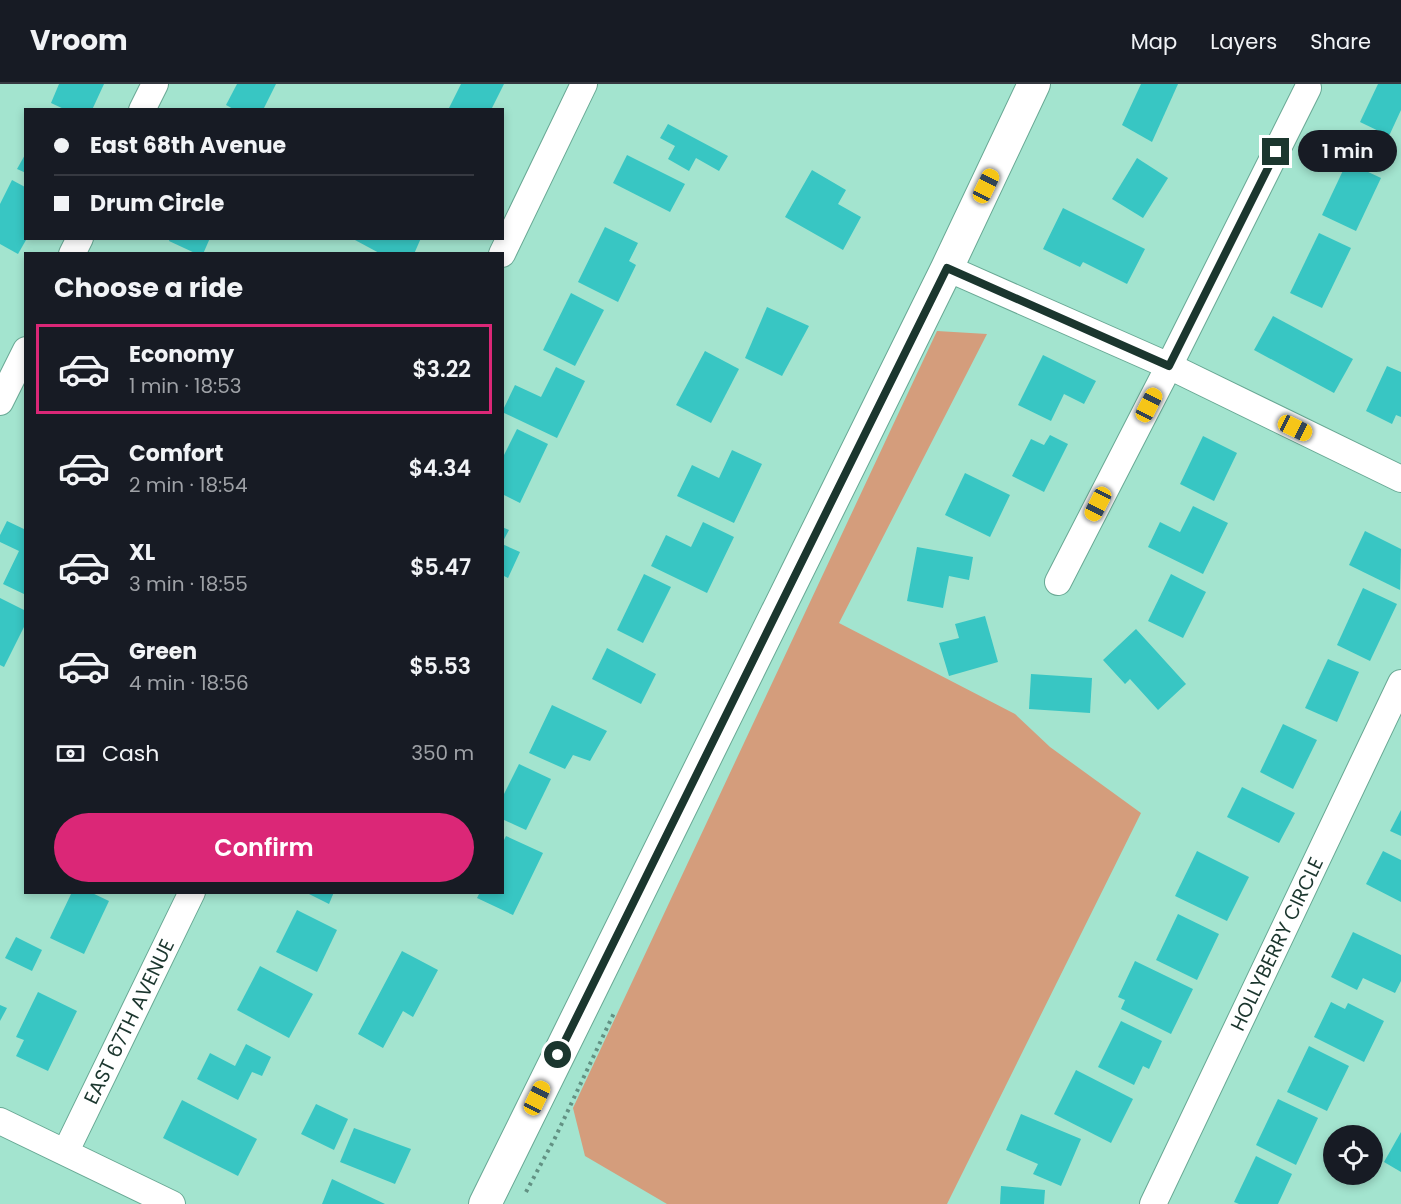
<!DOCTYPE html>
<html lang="en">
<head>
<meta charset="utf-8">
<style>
  :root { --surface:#171b24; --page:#20242c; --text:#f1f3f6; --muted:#9ea1a6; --line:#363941; --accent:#db2777 }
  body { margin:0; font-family:Poppins,sans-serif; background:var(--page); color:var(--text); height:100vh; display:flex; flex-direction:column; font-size:22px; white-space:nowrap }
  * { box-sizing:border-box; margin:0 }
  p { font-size:20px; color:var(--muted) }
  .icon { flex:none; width:33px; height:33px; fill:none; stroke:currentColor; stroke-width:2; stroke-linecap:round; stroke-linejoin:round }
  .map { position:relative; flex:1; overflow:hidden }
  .details { position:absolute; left:24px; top:168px; width:480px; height:642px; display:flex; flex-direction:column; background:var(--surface); border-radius:0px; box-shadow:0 3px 9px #0003 }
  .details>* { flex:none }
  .guide { position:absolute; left:24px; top:24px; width:480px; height:132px; border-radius:0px; box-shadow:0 3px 9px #0003; display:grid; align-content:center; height:132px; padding:0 30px; background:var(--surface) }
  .fabs { position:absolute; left:1323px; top:1041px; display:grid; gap:12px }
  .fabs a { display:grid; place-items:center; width:60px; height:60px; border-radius:50%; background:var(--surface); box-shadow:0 3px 9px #0003; font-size:30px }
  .end { position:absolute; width:27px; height:27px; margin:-14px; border:8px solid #1b362e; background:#fff; box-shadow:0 0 0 3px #fff }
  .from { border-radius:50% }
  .bubble { position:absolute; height:42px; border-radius:21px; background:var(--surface); box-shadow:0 3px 9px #0003; font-size:20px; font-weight:600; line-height:42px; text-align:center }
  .car { position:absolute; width:18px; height:36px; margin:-18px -9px; border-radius:8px; box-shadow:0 0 4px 2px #0007; background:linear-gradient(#f5c518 24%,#345 0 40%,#f5c518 0 76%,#345 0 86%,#f5c518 0) }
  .guide b { display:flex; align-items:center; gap:21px; height:57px; font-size:22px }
  .guide b+b { border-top:2px solid var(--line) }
  .guide i { width:15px; height:15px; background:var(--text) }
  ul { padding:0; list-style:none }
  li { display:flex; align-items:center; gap:18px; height:90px; margin:0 12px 9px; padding:0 18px; border:3px solid transparent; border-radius:0px }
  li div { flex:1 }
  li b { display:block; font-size:22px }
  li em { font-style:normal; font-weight:600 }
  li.current { border-color:var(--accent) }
  li>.icon { width:54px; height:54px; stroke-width:1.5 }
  h2 { padding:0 30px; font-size:27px; line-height:72px }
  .pay { display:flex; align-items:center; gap:15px; height:66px; padding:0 30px; font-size:22px }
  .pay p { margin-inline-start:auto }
  .cta { display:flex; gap:12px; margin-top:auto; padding:12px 30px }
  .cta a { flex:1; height:69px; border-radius:36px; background:var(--accent); color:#fff; font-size:24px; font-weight:600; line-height:69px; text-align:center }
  header { display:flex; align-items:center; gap:36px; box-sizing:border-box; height:84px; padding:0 30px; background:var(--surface); border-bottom:2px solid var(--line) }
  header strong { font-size:28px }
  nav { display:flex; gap:33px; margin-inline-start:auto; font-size:21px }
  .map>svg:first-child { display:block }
</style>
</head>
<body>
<header>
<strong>Vroom</strong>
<nav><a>Map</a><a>Layers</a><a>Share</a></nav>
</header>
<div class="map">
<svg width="1401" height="1120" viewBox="0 0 1401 1120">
  <rect width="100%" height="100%" fill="#a3e4cf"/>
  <!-- green -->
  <polygon fill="#d49d7c" points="937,247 987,250 839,539 1015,630 1050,663 1141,729 947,1120 667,1120 585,1072 573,1024"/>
  <!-- building -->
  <g fill="#38c6c3">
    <polygon points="59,0 104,0 92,26 66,26 51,19"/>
    <polygon points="237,0 276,0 263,26 235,26 226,21"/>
    <polygon points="461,0 504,0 491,26 448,26"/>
    <polygon points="1141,0 1178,0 1152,58 1122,41"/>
    <polygon points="1378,0 1401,0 1401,26 1389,52 1360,38"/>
    <polygon points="668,40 728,72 719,87 696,74 689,87 668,75 675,62 660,54"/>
    <polygon points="26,69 26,89 17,85"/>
    <polygon points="627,71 685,100 670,128 613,99"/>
    <polygon points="1137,74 1168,94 1143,134 1112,115"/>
    <polygon points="1347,78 1381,94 1356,147 1322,131"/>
    <polygon points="812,86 846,106 838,120 861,133 843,166 785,133"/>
    <polygon points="12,96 25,103 26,156 18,170 0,160 0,120"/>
    <polygon points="1063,124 1145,165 1127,200 1083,178 1080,183 1043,165"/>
    <polygon points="605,143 638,159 629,177 636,181 618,218 578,198"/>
    <polygon points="1319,149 1351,164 1322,224 1290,209"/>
    <polygon points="170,154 210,154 203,170 197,170 169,157"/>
    <polygon points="356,154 421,154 414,170 381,170 355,156"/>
    <polygon points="571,209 604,226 575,282 543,266"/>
    <polygon points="767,223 809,242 782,292 745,274"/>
    <polygon points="1273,232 1353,275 1334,309 1254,266"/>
    <polygon points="705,267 739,285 711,339 676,321"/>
    <polygon points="1043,271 1096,297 1084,320 1064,310 1051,337 1018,321"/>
    <polygon points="1387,282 1401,288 1401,333 1396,331 1392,340 1366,327"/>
    <polygon points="556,283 585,297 557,354 502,328 515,301 541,313"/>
    <polygon points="517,345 548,360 520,419 502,410 502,375"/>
    <polygon points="1050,351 1068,360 1044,408 1012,392 1031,355 1044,361"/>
    <polygon points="1203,352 1237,369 1214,417 1180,400"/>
    <polygon points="732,366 762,380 734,439 677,412 692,381 719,394"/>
    <polygon points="965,389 1010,411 990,453 945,431"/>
    <polygon points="1193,422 1228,439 1203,490 1148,463 1160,438 1180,448"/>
    <polygon points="7,437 26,446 26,511 3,500 19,467 0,458 0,451"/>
    <polygon points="703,438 734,453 707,509 651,482 666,451 691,463"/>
    <polygon points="502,443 509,446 502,459"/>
    <polygon points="1365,447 1401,465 1400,506 1349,481"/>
    <polygon points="502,460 520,468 508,494 502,491"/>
    <polygon points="917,463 973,473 969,496 949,492 943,524 907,517"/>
    <polygon points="644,490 671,503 643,559 617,546"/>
    <polygon points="1171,490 1206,508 1183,554 1148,537"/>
    <polygon points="1363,504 1397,520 1370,577 1337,561"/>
    <polygon points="0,514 26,527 26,539 4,583 0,581"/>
    <polygon points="985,532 998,578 949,592 939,559 959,554 955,540"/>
    <polygon points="1136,545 1186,600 1158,626 1130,595 1125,600 1103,576"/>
    <polygon points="607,564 656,590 641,620 592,595"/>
    <polygon points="1328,575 1359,588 1337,638 1305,624"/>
    <polygon points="1031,590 1092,594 1090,629 1029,625"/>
    <polygon points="552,621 607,647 590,677 573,671 565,685 529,669"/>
    <polygon points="1283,640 1317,656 1293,705 1260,688"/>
    <polygon points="519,680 551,695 526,746 502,735 502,714"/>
    <polygon points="1242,703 1295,729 1279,759 1227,733"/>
    <polygon points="1401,726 1401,752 1390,747"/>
    <polygon points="506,752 543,769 513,831 477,814 480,808 502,808 502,760"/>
    <polygon points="1197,767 1249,793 1227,837 1175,812"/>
    <polygon points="1383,767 1401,776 1401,818 1366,800"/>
    <polygon points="72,808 90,808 109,817 84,870 50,854"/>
    <polygon points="305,808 334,808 329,820"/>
    <polygon points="297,826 337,846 317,888 276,868"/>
    <polygon points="1178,830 1219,850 1197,896 1156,876"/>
    <polygon points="1353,848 1401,871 1401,897 1395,909 1363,894 1357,906 1331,893"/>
    <polygon points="16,853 42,866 32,887 5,874"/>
    <polygon points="402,867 438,886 413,933 403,927 383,964 358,950"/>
    <polygon points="1135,877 1193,905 1171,950 1121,925 1125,916 1118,913"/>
    <polygon points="260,882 313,910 289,954 237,926"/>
    <polygon points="38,908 77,927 48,987 16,972 24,956 16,953"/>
    <polygon points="1331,918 1345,925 1348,919 1384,937 1364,978 1314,953"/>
    <polygon points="0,921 7,924 0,937"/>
    <polygon points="1121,937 1162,957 1149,985 1143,982 1134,1001 1098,983"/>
    <polygon points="246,960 271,973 262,992 252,988 238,1016 197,995 210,969 235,982"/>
    <polygon points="1309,962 1349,982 1327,1027 1287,1008"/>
    <polygon points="1076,986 1133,1015 1111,1059 1054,1030"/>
    <polygon points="1278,1015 1318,1034 1296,1081 1256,1061"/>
    <polygon points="182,1016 257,1055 238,1092 163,1054"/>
    <polygon points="316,1020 348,1035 334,1066 301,1050"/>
    <polygon points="1021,1030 1081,1055 1061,1102 1033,1090 1038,1080 1006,1066"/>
    <polygon points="354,1044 411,1065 395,1100 340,1078"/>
    <polygon points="1401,1048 1401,1088 1384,1078"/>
    <polygon points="1256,1072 1292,1090 1278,1120 1239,1120 1234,1118"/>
    <polygon points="332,1095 385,1120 322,1120"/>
    <polygon points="1001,1102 1045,1106 1044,1120 1000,1120"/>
  </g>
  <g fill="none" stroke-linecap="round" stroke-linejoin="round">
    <defs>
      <g id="minor">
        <polyline points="142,26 155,0"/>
        <polyline points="72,170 80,154"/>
        <polyline points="502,170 584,0"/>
        <polyline points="947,184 1169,282 1401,395"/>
        <polyline points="0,318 26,266"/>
        <polyline points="1058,498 1169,282 1308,4"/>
        <polyline points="0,1037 172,1120"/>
        <path id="s1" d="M66,1067L192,808"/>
        <path id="s2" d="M1153,1120L1401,599"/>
      </g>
      <polyline id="tertiary" points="485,1120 947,184 1034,0"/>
    </defs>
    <!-- minor casing -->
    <use href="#minor" stroke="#68a894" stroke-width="28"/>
    <!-- tertiary casing -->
    <use href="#tertiary" stroke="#68a894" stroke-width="34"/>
    <!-- path -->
    <polyline stroke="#629183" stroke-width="4" stroke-dasharray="3 4.5" stroke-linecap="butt" points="526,1108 555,1054 614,929"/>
    <!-- minor -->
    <use href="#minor" stroke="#fff" stroke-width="26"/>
    <!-- tertiary -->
    <use href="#tertiary" stroke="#fff" stroke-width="32"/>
  </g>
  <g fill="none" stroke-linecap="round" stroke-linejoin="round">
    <!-- route -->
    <polyline stroke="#1b362e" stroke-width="8" points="558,971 947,184 1169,282 1276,68"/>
  </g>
  <g text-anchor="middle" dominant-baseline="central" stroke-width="4.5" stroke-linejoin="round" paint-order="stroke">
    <!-- street labels -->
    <g font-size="20" fill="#1b362e" stroke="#defef2">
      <text stroke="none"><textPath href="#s2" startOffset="288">HOLLYBERRY CIRCLE</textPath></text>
      <text stroke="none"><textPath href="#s1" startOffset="144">EAST 67TH AVENUE</textPath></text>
    </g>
  </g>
</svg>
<div class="fabs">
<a><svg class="icon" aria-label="locate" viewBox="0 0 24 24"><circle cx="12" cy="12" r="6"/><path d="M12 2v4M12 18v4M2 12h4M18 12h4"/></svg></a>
</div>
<i class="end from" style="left:558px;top:971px"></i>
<i class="end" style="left:1276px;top:68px"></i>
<div class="bubble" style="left:1298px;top:46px;width:99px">1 min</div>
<i class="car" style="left:986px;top:102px;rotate:26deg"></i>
<i class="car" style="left:1149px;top:321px;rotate:27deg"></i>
<i class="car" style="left:1295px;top:344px;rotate:116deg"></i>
<i class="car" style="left:1098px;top:420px;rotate:207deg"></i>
<i class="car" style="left:537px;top:1014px;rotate:26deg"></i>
<div class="guide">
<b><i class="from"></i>East 68th Avenue</b>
<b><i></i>Drum Circle</b>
</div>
<section class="details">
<h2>Choose a ride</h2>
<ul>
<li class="current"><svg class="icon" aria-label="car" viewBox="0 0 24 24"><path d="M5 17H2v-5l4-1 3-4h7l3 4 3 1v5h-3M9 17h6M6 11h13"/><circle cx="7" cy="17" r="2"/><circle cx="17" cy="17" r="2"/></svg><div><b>Economy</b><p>1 min · 18:53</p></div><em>$3.22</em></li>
<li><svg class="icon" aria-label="car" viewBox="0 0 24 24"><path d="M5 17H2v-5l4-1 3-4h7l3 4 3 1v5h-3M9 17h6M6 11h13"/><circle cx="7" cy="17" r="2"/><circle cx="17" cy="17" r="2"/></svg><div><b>Comfort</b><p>2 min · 18:54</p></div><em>$4.34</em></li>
<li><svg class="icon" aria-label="car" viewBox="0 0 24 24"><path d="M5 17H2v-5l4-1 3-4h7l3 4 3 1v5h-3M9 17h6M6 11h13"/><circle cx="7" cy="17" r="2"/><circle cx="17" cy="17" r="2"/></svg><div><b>XL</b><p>3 min · 18:55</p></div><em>$5.47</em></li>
<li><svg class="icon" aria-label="car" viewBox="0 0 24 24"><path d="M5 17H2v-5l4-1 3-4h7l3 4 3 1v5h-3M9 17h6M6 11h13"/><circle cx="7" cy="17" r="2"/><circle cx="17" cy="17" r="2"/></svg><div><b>Green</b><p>4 min · 18:56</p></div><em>$5.53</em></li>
</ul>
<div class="pay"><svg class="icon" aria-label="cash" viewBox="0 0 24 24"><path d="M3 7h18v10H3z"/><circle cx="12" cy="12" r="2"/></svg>Cash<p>350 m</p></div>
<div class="cta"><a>Confirm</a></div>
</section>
</div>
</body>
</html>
